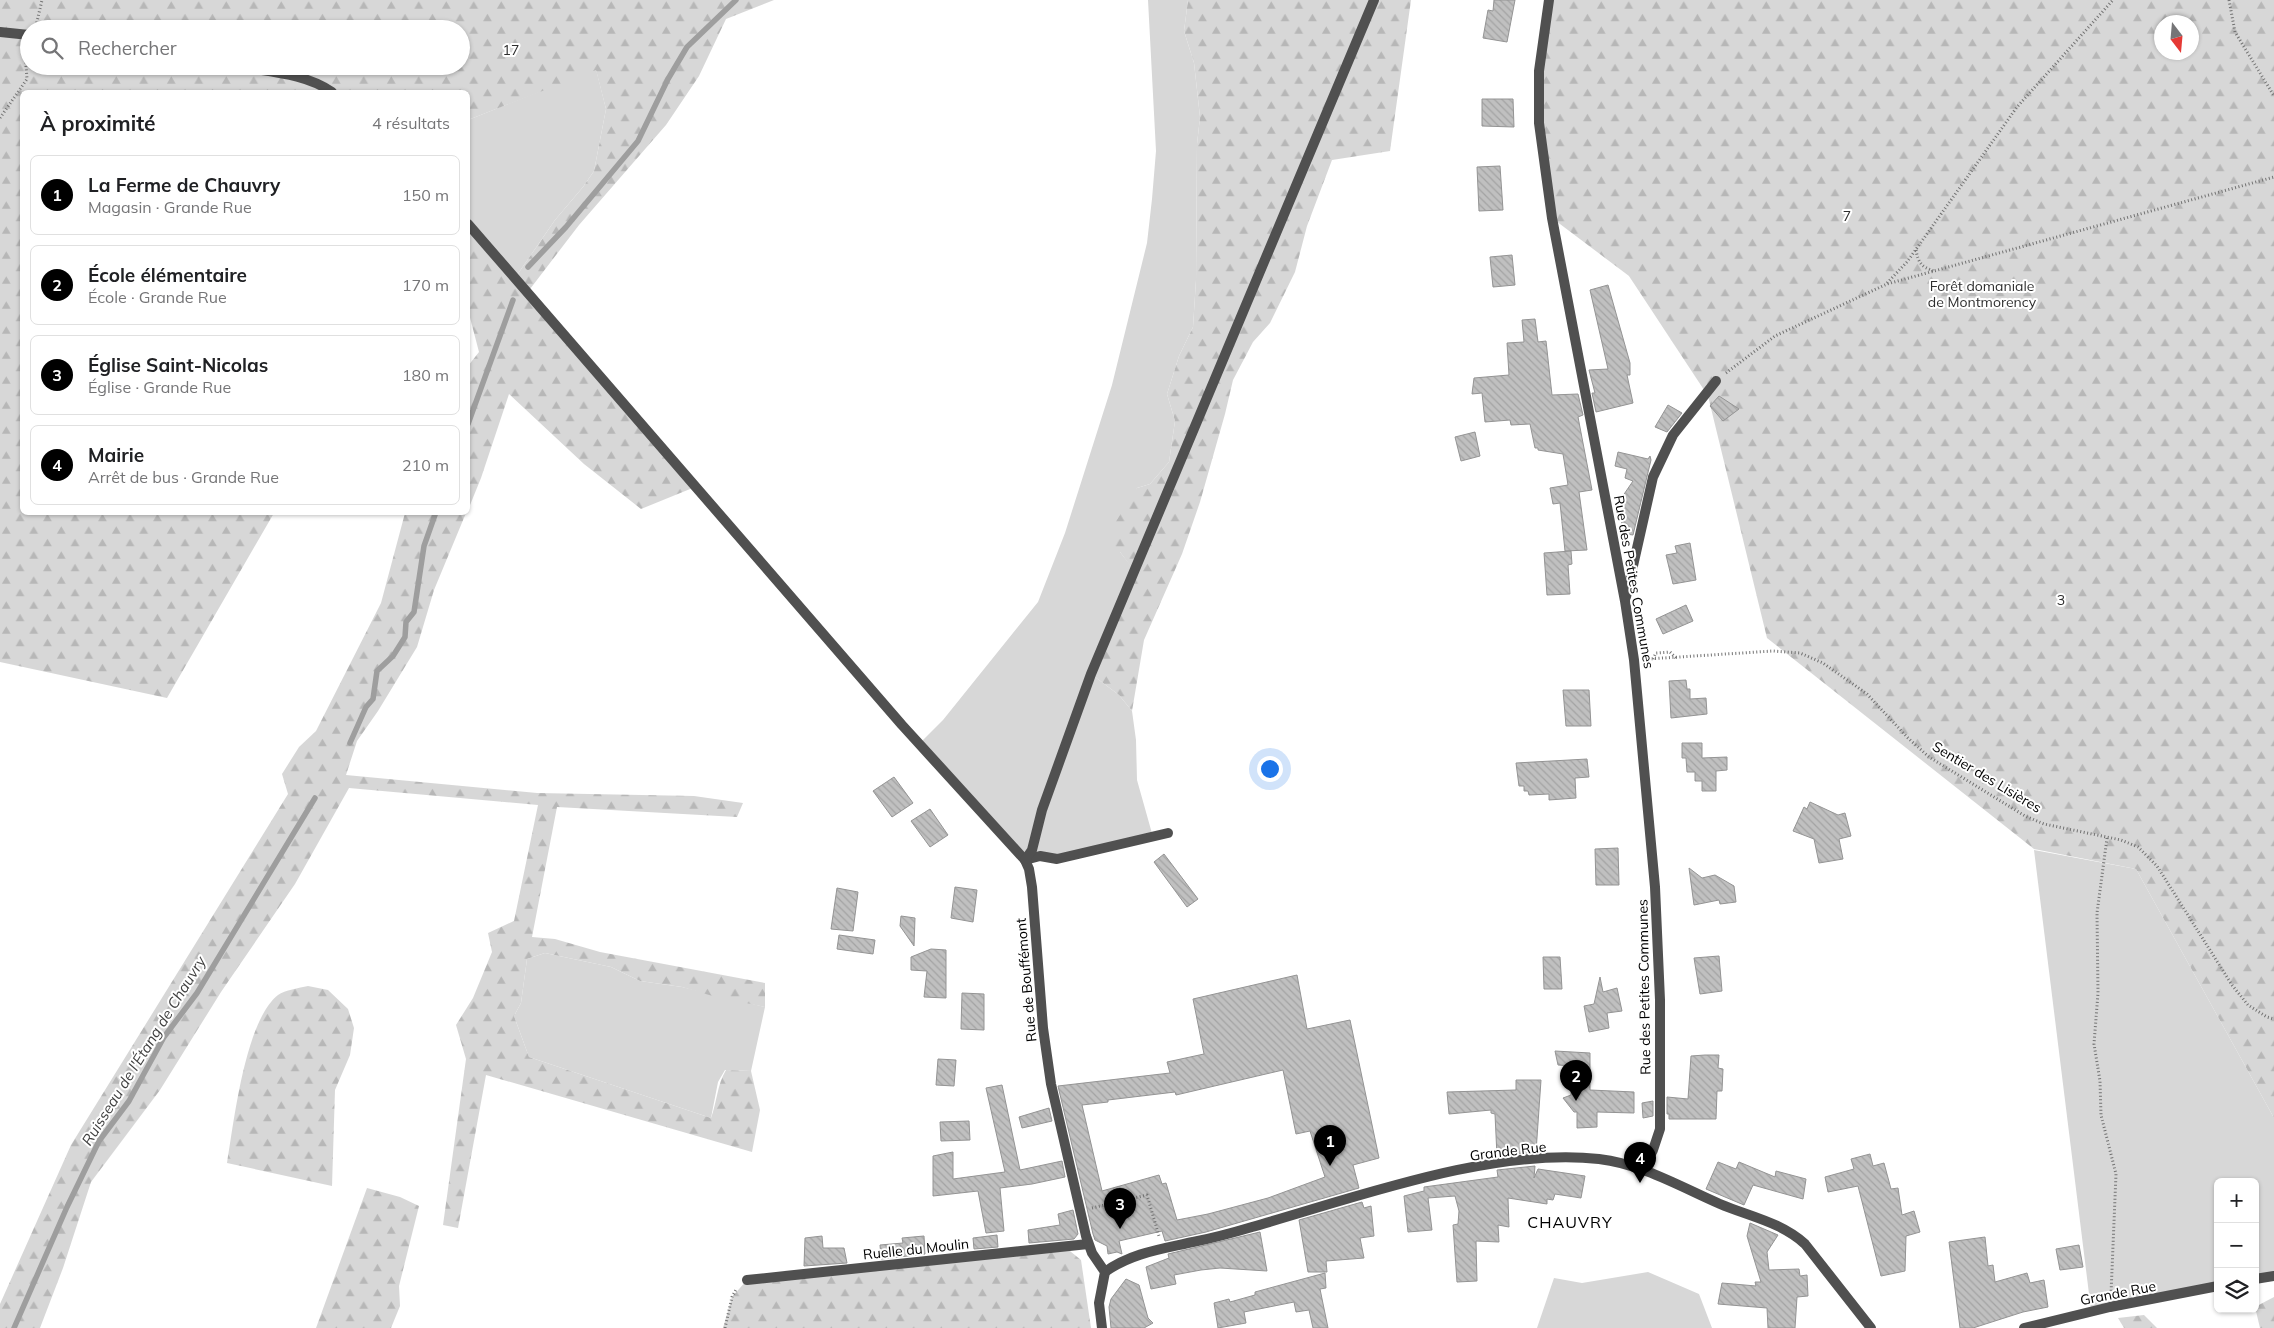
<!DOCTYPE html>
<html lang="fr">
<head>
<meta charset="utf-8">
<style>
	:root { --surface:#fff; --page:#f2f2f2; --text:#202124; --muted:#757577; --line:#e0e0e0; --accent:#000 }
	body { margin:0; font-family:Mulish,sans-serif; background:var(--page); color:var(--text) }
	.controls { position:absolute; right:15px; bottom:15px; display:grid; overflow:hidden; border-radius:8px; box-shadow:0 1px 4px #0004 }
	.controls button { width:45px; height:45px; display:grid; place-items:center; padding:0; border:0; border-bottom:1px solid var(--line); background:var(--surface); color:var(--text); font:25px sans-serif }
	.compass { position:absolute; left:2154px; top:15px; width:45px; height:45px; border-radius:50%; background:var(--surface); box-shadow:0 1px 4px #0004; rotate:164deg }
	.you { position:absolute; left:1269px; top:768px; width:18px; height:18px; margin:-12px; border:4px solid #fff; border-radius:50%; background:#1a73e8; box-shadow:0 0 0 8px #1a73e833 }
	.badge { display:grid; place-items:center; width:32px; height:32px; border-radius:50%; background:var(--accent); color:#fff; font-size:16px; font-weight:700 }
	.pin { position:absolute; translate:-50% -41px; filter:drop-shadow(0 1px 2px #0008) }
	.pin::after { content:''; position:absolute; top:26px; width:18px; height:15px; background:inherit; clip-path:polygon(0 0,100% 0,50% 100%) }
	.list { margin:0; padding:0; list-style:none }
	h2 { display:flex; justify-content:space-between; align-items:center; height:65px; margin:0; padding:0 20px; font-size:21px }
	h2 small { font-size:16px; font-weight:400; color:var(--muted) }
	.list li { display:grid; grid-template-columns:32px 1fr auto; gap:15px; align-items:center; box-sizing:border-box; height:80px; margin:0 10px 10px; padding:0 10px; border:1px solid var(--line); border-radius:8px }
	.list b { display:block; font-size:19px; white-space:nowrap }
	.list p { margin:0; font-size:16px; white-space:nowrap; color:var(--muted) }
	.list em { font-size:16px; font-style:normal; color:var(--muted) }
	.icon { flex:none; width:28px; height:28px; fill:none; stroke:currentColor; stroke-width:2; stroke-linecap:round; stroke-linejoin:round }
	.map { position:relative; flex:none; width:2274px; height:1328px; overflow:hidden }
	.search { position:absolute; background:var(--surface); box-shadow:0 1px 4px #0004; left:20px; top:20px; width:450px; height:55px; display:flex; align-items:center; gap:12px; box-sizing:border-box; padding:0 18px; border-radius:28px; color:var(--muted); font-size:19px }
	.panel { position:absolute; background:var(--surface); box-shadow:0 1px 4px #0004; left:20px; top:90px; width:450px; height:425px; border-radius:8px }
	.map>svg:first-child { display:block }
	.grass { fill:#d7d7d7 }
	.forest { fill:url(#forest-firs); fill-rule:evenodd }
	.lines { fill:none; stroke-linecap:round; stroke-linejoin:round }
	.stream { stroke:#9e9e9e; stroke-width:5.5 }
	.building { fill:url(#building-back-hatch); stroke:#949494; fill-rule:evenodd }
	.path { stroke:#727272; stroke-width:3; stroke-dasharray:1 2.5; stroke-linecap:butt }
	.minor { stroke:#505050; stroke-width:10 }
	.tertiary { stroke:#505050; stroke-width:10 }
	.labels { text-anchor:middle; stroke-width:4; stroke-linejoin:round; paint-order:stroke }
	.park-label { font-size:14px; fill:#2e2e2e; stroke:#fff }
	.street-label { font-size:14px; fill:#000; stroke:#fff }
	.water-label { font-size:15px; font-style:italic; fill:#3f3f3f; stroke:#fff }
	.quarter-label { font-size:16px; letter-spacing:1px; fill:#000; stroke:#fff }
</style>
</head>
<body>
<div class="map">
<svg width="2274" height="1328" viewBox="0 0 2274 1328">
	<defs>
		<pattern id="forest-firs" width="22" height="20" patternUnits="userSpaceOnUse" patternTransform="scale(1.25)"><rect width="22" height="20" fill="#d7d7d7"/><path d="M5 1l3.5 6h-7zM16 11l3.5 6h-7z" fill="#b7b7b7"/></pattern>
		<pattern id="building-back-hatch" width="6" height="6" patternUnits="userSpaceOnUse" patternTransform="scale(1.25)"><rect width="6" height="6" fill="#c0c0c0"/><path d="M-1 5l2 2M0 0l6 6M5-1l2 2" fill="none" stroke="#a3a3a3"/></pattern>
	</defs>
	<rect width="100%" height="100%" fill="#fff"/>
	<g class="grass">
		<path d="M 1148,0 L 1188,0 L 1184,31 L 1194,63 L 1200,117 L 1197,144 L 1196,280 L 1193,327 L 1179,356 L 1167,394 L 1175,421 L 1169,462 L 1150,484 L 1137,488 L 1120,552 L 1135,571 L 1091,674 L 1119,695 L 1132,711 L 1136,740 L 1137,780 L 1153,837 L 1029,862 L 919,744 L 943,720 L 1038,602 L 1065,533 L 1112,385 L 1147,243 L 1152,199 L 1156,151 Z"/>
		<path d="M 596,69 L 606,109 L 594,171 L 583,187 L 555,220 L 515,278 L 468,224 L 468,120 Z"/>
		<path d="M 2034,850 L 2136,869 L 2274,1118 L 2274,1276 L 2255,1279 L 2255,1182 L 2218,1182 L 2218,1286 L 2091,1310 Z"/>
		<path d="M 545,953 L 611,967 L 640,981 L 682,987 L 765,1007 L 751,1071 L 725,1070 L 718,1082 L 711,1118 L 529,1057 L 514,1016 L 521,1003 L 527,959 Z"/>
		<path d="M 1648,1272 L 1699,1294 L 1712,1328 L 1537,1328 L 1554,1278 L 1582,1283 Z"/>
	</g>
	<g class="forest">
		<path d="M 0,0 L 774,0 L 726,19 L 699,76 L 666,125 L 579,225 L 527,293 L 695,487 L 641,509 L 584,464 L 509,394 L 481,478 L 468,510 L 468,366 L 479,352 L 468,310 L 468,224 L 515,278 L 555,220 L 583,187 L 594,171 L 606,109 L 596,70 L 468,120 L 468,92 L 22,92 L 22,512 L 274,513 L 167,698 L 0,662 ZM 29,29 L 461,29 L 461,66 L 29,66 Z"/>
		<path d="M 1188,0 L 1411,0 L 1390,151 L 1332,160 L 1307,226 L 1295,272 L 1270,323 L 1253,342 L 1233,380 L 1225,414 L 1200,502 L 1182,554 L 1144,640 L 1132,711 L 1119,695 L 1091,674 L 1135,572 L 1120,552 L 1110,552 L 1115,523 L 1137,488 L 1150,484 L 1169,462 L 1175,421 L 1167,394 L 1179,356 L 1193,327 L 1196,280 L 1197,144 L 1200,117 L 1194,63 L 1184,31 Z"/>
		<path d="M 1547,0 L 2274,0 L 2274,1118 L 2136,869 L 2034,849 L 1767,638 L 1708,396 L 1629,276 L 1552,218 L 1539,123 ZM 2162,22 L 2192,22 L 2192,52 L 2162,52 Z"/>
		<path d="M 405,513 L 466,513 L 434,590 L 417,647 L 378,711 L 357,741 L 346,775 L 537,793 L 694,796 L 743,803 L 737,817 L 557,807 L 532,937 L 555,939 L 600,952 L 765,983 L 765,1007 L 716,997 L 682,987 L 640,981 L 611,967 L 545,953 L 527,959 L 521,1003 L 514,1016 L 529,1057 L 711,1118 C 717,1102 717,1085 726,1070 L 751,1071 L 760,1110 L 752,1152 L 486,1075 L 458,1228 L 443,1225 L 466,1059 L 456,1025 L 473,998 L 492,952 L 488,933 L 514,921 L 538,805 L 349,788 L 295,884 L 221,992 L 160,1090 L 91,1182 L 63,1268 L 40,1328 L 0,1328 L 0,1304 L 71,1145 L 288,794 L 282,774 L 299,747 L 316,731 L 381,603 Z"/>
		<path d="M 308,986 L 328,990 L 348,1009 L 354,1028 L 350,1055 L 335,1090 L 332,1186 L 227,1163 C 234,1122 245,1021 278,995 C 285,990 299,988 308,986 Z"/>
		<path d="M 367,1188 L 400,1197 L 419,1206 L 399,1286 L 400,1306 L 391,1328 L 316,1328 Z"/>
		<path d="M 1065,1247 L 1081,1260 L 1091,1328 L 723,1328 L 732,1297 L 747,1280 Z"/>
		<path d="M 2274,1297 L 2274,1328 L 2260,1328 L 2255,1307 Z"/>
		<path d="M 2144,1315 L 2157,1328 L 2124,1328 L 2118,1318 Z"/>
	</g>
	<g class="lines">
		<g class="stream">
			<path d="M 528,267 L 566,227 L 638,141 L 668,79 L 687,47 L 736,0"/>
			<path d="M 468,424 L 513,300"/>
			<path d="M 350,743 L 366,707 L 373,699 L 377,671 L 393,656 L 405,637 L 406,622 L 414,612 L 424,546 L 436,512"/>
			<path d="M 14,1328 L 67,1207 L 99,1141 L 129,1101 L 164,1037 L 197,993 L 315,798"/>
		</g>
	</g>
	<g class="building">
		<path d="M 1494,0 L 1515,0 L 1507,42 L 1483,38 L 1488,10 L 1493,11 Z"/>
		<path d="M 1482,99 L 1513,99 L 1514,127 L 1482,126 Z"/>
		<path d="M 1500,166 L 1503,210 L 1479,211 L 1477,167 Z"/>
		<path d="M 1512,255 L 1515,285 L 1493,287 L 1490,257 Z"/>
		<path d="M 1608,285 L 1630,363 L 1630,375 L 1627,375 L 1633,403 L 1596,412 L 1592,393 L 1595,393 L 1589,370 L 1608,369 L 1590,290 Z"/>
		<path d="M 1535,319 L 1538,342 L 1546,341 L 1552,395 L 1578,394 L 1583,415 L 1578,417 L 1592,490 L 1579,492 L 1587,550 L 1565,551 L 1560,503 L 1553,504 L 1550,488 L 1568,485 L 1563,454 L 1538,450 L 1538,448 L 1535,448 L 1530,424 L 1511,425 L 1510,420 L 1485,422 L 1482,393 L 1472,394 L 1474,378 L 1509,375 L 1507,343 L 1524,342 L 1522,320 Z"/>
		<path d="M 1719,396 L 1739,409 L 1723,421 L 1710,406 Z"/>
		<path d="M 1668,405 L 1682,413 L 1667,432 L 1655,427 Z"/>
		<path d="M 1475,432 L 1480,456 L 1461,461 L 1455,437 Z"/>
		<path d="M 1618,452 L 1648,459 L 1650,456 L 1651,460 L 1633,535 L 1619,533 L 1625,510 L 1621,508 L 1622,505 L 1618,503 L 1633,481 L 1625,478 L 1627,469 L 1615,466 Z"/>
		<path d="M 1690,543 L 1696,580 L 1673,584 L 1666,555 L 1677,553 L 1675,546 Z"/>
		<path d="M 1571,551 L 1572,564 L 1568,565 L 1570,594 L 1547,595 L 1544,553 Z"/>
		<path d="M 1686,605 L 1693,621 L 1663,634 L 1656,619 Z"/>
		<path d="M 1686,680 L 1687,689 L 1690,689 L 1690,699 L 1706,698 L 1707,714 L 1671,718 L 1669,681 Z"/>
		<path d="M 1563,690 L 1589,690 L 1591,726 L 1566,726 Z"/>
		<path d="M 1682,743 L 1702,743 L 1702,758 L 1727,757 L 1727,770 L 1716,771 L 1716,791 L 1702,791 L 1702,781 L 1695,781 L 1695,772 L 1687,772 L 1686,758 L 1682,758 Z"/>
		<path d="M 1587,759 L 1589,777 L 1575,778 L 1576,798 L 1549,800 L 1549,794 L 1529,795 L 1528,791 L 1524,791 L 1524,786 L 1519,786 L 1516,763 Z"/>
		<path d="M 894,777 L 913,803 L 892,817 L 873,791 Z"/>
		<path d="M 1810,802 L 1838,815 L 1845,813 L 1851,836 L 1839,839 L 1843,859 L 1819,863 L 1814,839 L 1793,831 L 1804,807 L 1807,809 Z"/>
		<path d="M 930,809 L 948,835 L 930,847 L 911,821 Z"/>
		<path d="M 1618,848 L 1619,885 L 1596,885 L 1595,849 Z"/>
		<path d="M 1164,854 L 1198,899 L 1187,907 L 1154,862 Z"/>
		<path d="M 1689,868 L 1702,878 L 1715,875 L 1734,886 L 1736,902 L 1720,904 L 1719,900 L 1694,905 Z"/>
		<path d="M 955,887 L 977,890 L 973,922 L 951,918 Z"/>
		<path d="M 837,888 L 858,892 L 853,931 L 831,929 Z"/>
		<path d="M 901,916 L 915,918 L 914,946 L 900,926 Z"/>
		<path d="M 839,935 L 875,940 L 873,954 L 837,949 Z"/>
		<path d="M 931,949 L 946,950 L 946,998 L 924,997 L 927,971 L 911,970 L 911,957 Z"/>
		<path d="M 1719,956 L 1722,991 L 1700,994 L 1694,958 Z"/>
		<path d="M 1543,957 L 1560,957 L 1562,989 L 1544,989 Z"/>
		<path d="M 1297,975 L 1307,1029 L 1350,1020 L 1379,1158 L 1353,1165 L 1359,1188 L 1206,1232 L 1165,1241 L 1162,1231 L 1119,1241 L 1122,1254 L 1117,1252 L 1108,1254 L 1107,1246 L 1095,1240 L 1093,1234 L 1058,1086 L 1170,1073 L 1167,1062 L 1204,1054 L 1193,999 ZM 1283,1070 L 1296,1134 L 1310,1131 L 1325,1177 L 1268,1198 L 1208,1214 L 1177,1220 L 1166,1183 L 1162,1184 L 1159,1175 L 1102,1191 L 1082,1105 L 1108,1102 L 1108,1100 L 1175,1092 L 1176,1095 Z"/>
		<path d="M 1600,977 L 1603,992 L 1617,988 L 1622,1011 L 1607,1013 L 1609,1028 L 1589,1032 L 1584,1006 L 1594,1004 Z"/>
		<path d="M 962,993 L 984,994 L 984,1030 L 961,1029 Z"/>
		<path d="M 1555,1051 L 1590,1053 L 1590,1090 L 1634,1092 L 1634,1113 L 1597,1112 L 1597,1127 L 1577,1128 L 1577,1112 L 1574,1112 L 1563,1098 L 1571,1095 L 1573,1066 L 1558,1065 Z"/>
		<path d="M 1705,1055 L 1719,1055 L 1718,1068 L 1723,1069 L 1722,1091 L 1717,1091 L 1716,1119 L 1669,1119 L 1669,1114 L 1667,1114 L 1667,1097 L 1688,1099 L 1691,1056 Z"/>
		<path d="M 938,1059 L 956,1060 L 954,1086 L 936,1085 Z"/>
		<path d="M 1516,1080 L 1541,1080 L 1536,1152 L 1497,1156 L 1495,1114 L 1491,1113 L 1491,1110 L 1449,1114 L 1447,1092 L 1516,1090 Z"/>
		<path d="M 1002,1085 L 1020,1170 L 1062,1161 L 1065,1177 L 1032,1184 L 1000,1188 L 1004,1231 L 986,1233 L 978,1191 L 933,1196 L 933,1156 L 953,1152 L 953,1179 L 1005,1172 L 986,1088 Z"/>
		<path d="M 1653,1101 L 1653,1116 L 1643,1118 L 1642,1103 Z"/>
		<path d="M 1049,1108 L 1052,1121 L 1022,1128 L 1019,1117 Z"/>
		<path d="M 969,1121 L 970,1140 L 941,1141 L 940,1122 Z"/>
		<path d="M 1870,1154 L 1873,1166 L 1884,1163 L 1891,1189 L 1898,1188 L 1902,1215 L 1914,1211 L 1920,1232 L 1906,1236 L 1905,1271 L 1881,1276 L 1858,1186 L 1828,1192 L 1825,1177 L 1854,1169 L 1851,1159 Z"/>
		<path d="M 1718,1162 L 1736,1169 L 1739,1162 L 1775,1177 L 1776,1171 L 1806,1179 L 1803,1199 L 1753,1185 L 1744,1205 L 1706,1189 Z"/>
		<path d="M 1535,1166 L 1534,1178 L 1538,1169 L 1585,1176 L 1581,1198 L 1555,1194 L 1553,1200 L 1547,1199 L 1547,1204 L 1508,1198 L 1509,1227 L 1498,1225 L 1499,1242 L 1476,1241 L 1477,1281 L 1457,1282 L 1453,1225 L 1458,1224 L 1459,1211 L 1455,1196 L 1428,1198 L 1432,1230 L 1408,1232 L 1404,1196 L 1424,1191 L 1424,1187 L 1498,1177 L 1497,1170 Z"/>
		<path d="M 1362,1202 L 1364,1208 L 1371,1206 L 1374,1236 L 1360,1238 L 1364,1258 L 1326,1261 L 1327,1272 L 1308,1272 L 1299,1220 Z"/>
		<path d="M 1073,1210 L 1078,1234 L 1074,1239 L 1029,1243 L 1028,1230 L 1060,1225 L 1058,1214 Z"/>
		<path d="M 1750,1223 L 1778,1235 L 1767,1252 L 1769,1270 L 1799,1269 L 1800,1276 L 1807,1275 L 1808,1296 L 1797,1297 L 1795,1328 L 1768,1328 L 1767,1308 L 1718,1304 L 1722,1283 L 1756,1286 L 1755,1282 L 1761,1282 L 1747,1236 Z"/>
		<path d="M 1260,1232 L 1267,1271 L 1220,1268 L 1201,1270 L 1174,1275 L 1176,1284 L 1151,1289 L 1146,1267 L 1169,1258 L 1168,1254 Z"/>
		<path d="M 997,1235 L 998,1247 L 974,1249 L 973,1238 Z"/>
		<path d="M 822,1236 L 823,1248 L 844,1248 L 847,1263 L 804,1266 L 805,1238 Z"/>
		<path d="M 924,1236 L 925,1254 L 881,1259 L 880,1245 L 903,1243 L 902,1238 Z"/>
		<path d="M 1985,1237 L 1988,1266 L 1993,1265 L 1995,1282 L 2027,1273 L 2030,1283 L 2044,1280 L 2048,1307 L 2023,1312 L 1973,1328 L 1960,1328 L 1949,1242 Z"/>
		<path d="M 2079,1245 L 2083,1267 L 2060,1270 L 2056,1249 Z"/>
		<path d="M 1325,1273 L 1326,1288 L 1320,1289 L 1328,1328 L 1313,1328 L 1309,1310 L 1296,1312 L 1294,1302 L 1244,1312 L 1246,1323 L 1218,1328 L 1214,1303 L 1229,1299 L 1230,1302 L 1255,1295 L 1255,1292 Z"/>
		<path d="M 1126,1279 L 1139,1285 L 1148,1318 L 1153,1323 L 1144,1328 L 1111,1328 L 1109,1307 L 1111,1299 Z"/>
	</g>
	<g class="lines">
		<g class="path">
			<path d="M 2229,0 L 2235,32 L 2274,96"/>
			<path d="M 36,26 L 42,0"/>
			<path d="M 0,118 L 27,79 L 25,53 L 27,48"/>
			<path d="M 1916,250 C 1918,262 1921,267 1934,271"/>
			<path d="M 1887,283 L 1907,262 L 2017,107 L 2113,0"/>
			<path d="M 1726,373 L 1775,336 L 1887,284 L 2274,177"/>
			<path d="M 1648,659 L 1773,651 L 1800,653 L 1823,663 L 1867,694 L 1908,738 L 1929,757 L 2025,816 L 2044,824 L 2121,840 L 2138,847 L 2157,866 L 2232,985 L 2248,1005 L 2267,1017 L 2274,1019"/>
			<path d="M 1653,659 L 1656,653 L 1670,652 L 1676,658"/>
			<path d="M 2107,838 L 2097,913 L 2098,993 L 2094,1044 L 2100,1081 L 2101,1115 L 2116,1174 L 2111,1294"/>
			<path d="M 1092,1208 L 1147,1195 L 1159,1236"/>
			<path d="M 725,1328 L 732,1297 L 737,1288"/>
		</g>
		<g class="minor">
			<path d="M 1549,0 L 1539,71 L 1539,123 L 1552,218 L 1625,601 L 1634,660 L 1655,887 L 1660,1000 L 1660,1129 L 1653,1150 L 1642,1170"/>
			<path d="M 1626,597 L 1653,477 L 1673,435 L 1716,381"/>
			<path d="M 1025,860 L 1040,856 L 1057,859 L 1168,833"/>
			<path d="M 1105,1272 C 1131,1253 1162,1249 1193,1242 C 1213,1238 1232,1233 1252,1227 C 1355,1198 1492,1147 1599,1159 C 1642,1164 1681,1187 1720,1204 C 1748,1216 1781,1222 1805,1244 L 1871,1328"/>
			<path d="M 2255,1279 L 2274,1276"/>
			<path d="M 747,1280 L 1088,1244"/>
			<path d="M 2024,1328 L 2110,1307 L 2218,1286"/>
		</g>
		<g class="tertiary">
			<path d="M 0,32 L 29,35"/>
			<path d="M 236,66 C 268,72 305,73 332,92"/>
			<path d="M 468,224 L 902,725 L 1025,860 L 1029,869 L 1032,887 L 1043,1028 L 1051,1084 L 1086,1236 L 1092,1253 L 1105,1272 L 1099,1303 L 1102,1328"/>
			<path d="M 1025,860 L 1032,850 L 1042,810 L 1091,674 L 1374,0"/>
		</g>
	</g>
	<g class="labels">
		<g class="park-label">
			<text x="511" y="55">17</text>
			<text x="1847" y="221">7</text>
			<text x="1982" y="291">Forêt domaniale<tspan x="1982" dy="16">de Montmorency</tspan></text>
			<text x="2061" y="605">3</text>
		</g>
		<g class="street-label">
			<text transform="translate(1634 582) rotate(80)" y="5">Rue des Petites Communes</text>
			<text transform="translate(1987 777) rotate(31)" y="5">Sentier des Lisières</text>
			<text transform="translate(1026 980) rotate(-95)" y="5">Rue de Bouffémont</text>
			<text transform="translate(1644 987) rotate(-91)" y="5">Rue des Petites Communes</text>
			<text transform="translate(1508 1151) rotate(-7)" y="5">Grande Rue</text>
			<text transform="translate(916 1249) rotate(-6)" y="5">Ruelle du Moulin</text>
			<text transform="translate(2118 1293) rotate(-11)" y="5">Grande Rue</text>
		</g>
		<g class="water-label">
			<text transform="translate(144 1051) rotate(-58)" y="5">Ruisseau de l'Étang de Chauvry</text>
		</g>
		<g class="quarter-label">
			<text x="1570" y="1228">CHAUVRY</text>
		</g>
	</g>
</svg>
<div class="controls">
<button>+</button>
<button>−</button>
<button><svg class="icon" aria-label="layers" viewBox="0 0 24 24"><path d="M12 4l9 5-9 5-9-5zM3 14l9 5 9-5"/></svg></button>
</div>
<svg class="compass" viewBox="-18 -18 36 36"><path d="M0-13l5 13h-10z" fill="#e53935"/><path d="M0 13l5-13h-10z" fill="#757577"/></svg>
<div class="you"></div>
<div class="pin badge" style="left:1330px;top:1166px">1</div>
<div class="pin badge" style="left:1576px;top:1101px">2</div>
<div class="pin badge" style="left:1120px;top:1229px">3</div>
<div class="pin badge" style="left:1640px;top:1183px">4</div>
<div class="search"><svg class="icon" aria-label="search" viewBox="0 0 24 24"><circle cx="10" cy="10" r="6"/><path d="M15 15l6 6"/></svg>Rechercher</div>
<section class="panel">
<h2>À proximité<small>4 résultats</small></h2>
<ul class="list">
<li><span class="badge">1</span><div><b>La Ferme de Chauvry</b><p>Magasin · Grande Rue</p></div><em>150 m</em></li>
<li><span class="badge">2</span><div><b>École élémentaire</b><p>École · Grande Rue</p></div><em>170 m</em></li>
<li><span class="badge">3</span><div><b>Église Saint-Nicolas</b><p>Église · Grande Rue</p></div><em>180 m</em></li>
<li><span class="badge">4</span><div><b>Mairie</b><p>Arrêt de bus · Grande Rue</p></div><em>210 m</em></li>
</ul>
</section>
</div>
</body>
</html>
